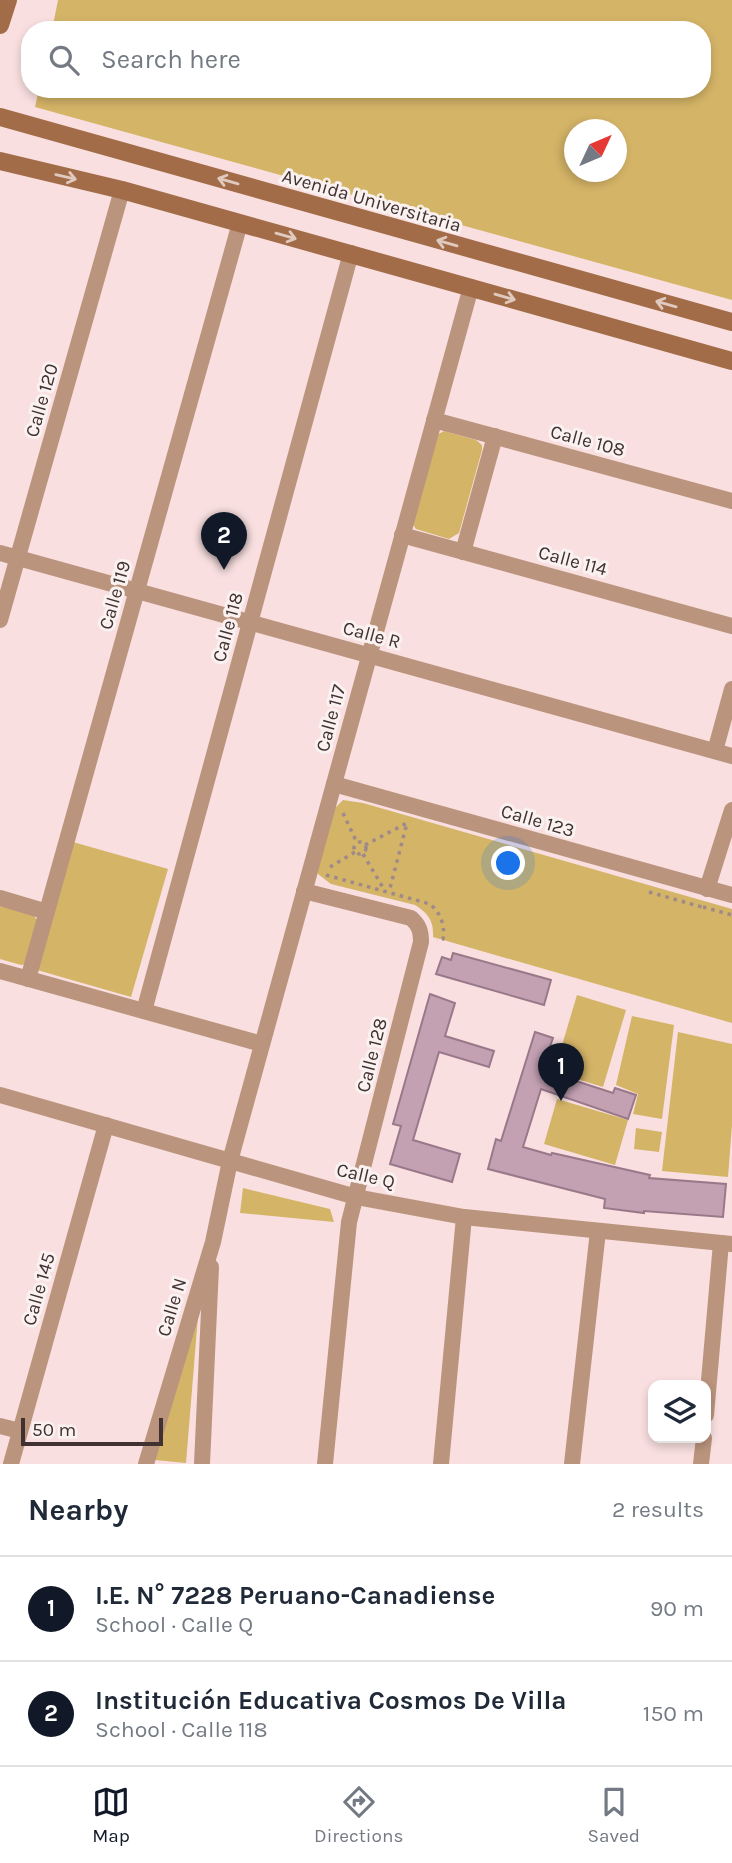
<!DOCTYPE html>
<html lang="en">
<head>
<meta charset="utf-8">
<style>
	:root { --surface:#fff; --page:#f2f2f3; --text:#1f2937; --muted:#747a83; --line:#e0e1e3; --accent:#111827 }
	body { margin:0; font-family:Karla,sans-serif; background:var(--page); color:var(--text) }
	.controls { position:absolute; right:21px; bottom:21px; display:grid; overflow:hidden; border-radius:14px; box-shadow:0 4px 10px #0003 }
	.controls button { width:63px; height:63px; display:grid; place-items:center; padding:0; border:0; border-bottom:2px solid var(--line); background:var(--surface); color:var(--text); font:35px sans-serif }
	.compass { position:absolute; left:564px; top:119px; width:63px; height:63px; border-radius:50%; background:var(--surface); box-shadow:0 4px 10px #0003; rotate:46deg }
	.scale { position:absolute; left:21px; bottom:18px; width:142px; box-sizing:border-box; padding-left:7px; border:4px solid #413130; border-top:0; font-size:19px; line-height:24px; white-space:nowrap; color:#413130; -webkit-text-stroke:5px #faf1f1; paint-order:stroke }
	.you { position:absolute; left:509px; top:864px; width:24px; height:24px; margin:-18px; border:5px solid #fff; border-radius:50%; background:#1a73e8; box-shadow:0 0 0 10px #1a73e833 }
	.badge { display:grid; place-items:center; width:46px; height:46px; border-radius:50%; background:var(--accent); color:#fff; font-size:23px; font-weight:700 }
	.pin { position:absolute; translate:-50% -58px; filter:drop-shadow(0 2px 4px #0008) }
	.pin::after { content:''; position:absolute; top:37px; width:24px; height:21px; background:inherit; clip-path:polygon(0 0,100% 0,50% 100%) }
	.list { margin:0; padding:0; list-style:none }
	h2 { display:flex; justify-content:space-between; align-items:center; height:91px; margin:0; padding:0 28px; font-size:30px }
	h2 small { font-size:23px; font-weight:400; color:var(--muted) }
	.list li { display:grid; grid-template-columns:46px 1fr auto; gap:21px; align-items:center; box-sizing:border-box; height:105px; padding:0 28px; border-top:2px solid var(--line) }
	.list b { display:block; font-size:26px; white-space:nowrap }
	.list p { margin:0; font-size:23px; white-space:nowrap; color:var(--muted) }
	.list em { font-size:23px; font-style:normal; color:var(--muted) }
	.icon { flex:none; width:38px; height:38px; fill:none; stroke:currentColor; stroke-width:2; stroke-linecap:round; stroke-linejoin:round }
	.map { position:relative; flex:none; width:732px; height:1464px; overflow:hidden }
	.search { position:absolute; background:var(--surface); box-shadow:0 4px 10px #0003; left:21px; right:21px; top:21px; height:77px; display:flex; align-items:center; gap:18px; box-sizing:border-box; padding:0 24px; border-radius:28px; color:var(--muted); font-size:26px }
	.sheet { height:301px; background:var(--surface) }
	nav { display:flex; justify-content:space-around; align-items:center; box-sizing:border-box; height:98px; border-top:2px solid var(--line); background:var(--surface); font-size:19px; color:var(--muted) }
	nav a { display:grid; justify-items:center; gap:4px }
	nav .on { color:var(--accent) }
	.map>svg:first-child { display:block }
	.green { fill:#d4b467; fill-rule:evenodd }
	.building { fill:#c3a1b3; stroke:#99788a; stroke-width:2 }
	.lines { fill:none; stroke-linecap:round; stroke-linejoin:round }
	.path { stroke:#9f8a89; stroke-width:3.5; stroke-dasharray:3.5 5; stroke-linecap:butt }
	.street { stroke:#ba947d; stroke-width:16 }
	.secondary { stroke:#a26c48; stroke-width:18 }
	.oneway { stroke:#e0c9be }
	.labels { text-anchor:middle; stroke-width:6; stroke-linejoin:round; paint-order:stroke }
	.street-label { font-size:19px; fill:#413130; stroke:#faf1f1 }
</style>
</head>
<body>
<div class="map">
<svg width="732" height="1464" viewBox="0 0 732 1464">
	<rect width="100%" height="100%" fill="#f9dfdf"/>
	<g class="green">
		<path d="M 58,0 L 732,0 L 732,300 L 35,107 L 39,89 L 702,89 L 702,30 L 52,30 ZM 574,130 L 616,130 L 616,172 L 574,172 Z"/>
		<path d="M 444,431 L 476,440 L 482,445 L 482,450 L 459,533 L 449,539 L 416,529 L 412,523 L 437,435 Z"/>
		<path d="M 343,800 L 363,803 L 732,909 L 732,1023 L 433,937 C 434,921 428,913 415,905 L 331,884 L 318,874 L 317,867 L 333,810 Z"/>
		<path d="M 73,842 L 168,869 L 131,997 L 37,970 Z"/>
		<path d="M 0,906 L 33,915 L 38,921 L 26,964 L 21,965 L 0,959 Z"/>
		<path d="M 577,995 L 626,1010 L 603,1087 L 554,1072 Z"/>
		<path d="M 632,1016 L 674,1025 L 662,1119 L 633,1114 L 638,1094 L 616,1085 Z"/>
		<path d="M 678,1032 L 732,1044 L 732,1125 L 728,1177 L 662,1171 Z"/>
		<path d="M 557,1099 L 628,1120 L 615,1165 L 544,1144 Z"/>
		<path d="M 636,1128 L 662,1132 L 659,1152 L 634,1149 Z"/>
		<path d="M 243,1188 L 330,1209 L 334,1222 L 240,1213 Z"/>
		<path d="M 199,1304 L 186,1463 L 155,1460 Z"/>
	</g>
	<g class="building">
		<path d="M 453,953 L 551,980 L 544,1005 L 436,974 L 442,957 L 451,960 Z"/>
		<path d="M 430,994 L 455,1003 L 445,1036 L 494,1051 L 489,1067 L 439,1052 L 413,1140 L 460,1154 L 452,1182 L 390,1164 L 401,1126 L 393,1124 Z"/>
		<path d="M 535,1032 L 553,1038 L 542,1070 L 613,1093 L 615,1088 L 636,1095 L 628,1119 L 541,1089 L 523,1147 L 551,1155 L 552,1153 L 650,1175 L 649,1178 L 726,1184 L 723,1217 L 644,1211 L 644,1213 L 604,1208 L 605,1199 L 488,1169 L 496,1139 L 501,1141 Z"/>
	</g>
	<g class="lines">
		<g class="path">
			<path d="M 343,813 L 357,843"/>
			<circle cx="360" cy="848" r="6"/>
			<path d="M 365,845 L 407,823 L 389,892"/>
			<path d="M 363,854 L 385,891"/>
			<path d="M 330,867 L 355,852"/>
			<path d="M 326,875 L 430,904 C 441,914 445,924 443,939 L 437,940"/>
			<path d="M 649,892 L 702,907"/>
			<path d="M 703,907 L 732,915"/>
		</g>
		<g class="street">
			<path d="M 434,420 L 732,501"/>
			<path d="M 402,535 L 732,626"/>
			<path d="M 463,552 L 495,436"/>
			<path d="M 0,553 L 732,756"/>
			<path d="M 0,620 L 122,190"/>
			<path d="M 715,751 L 732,689"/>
			<path d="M 334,784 L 732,895"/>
			<path d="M 707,889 L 732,810"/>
			<path d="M 304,891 L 411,918 C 419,925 421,931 421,942 L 349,1222 L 325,1464"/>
			<path d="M 0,898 L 47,912"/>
			<path d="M 0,971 L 262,1044"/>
			<path d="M 28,979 L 240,223"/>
			<path d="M 144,1011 L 351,253"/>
			<path d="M 0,1095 L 356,1197 L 464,1217 L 732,1244"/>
			<path d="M 706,1415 L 721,1243"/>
			<path d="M 0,1426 L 20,1431"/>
			<path d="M 11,1464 L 106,1125"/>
			<path d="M 146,1464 L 213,1242 L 230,1161 L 471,287"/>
			<path d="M 202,1464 L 211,1267"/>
			<path d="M 441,1464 L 464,1217"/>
			<path d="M 572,1464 L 598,1231"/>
			<path d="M 701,1464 L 704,1438"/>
		</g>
		<g class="secondary">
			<path d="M 0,25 L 8,0"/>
			<path d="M 0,117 L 732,322"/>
			<path d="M 0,161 L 122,190 L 732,361"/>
		</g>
	</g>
	<defs><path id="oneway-shaft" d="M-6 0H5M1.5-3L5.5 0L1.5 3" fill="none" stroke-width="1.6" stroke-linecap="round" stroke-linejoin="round" transform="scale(1.75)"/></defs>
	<g class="oneway">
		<use href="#oneway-shaft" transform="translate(66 177) rotate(13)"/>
		<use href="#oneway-shaft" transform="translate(228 181) rotate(-164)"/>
		<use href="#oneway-shaft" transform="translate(286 236) rotate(16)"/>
		<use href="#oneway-shaft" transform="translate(447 243) rotate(-164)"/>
		<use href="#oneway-shaft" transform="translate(505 297) rotate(16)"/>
		<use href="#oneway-shaft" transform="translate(666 304) rotate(-164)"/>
	</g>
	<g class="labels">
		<g class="street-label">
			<text transform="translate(372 200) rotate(16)" y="7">Avenida Universitaria</text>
			<text transform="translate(41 400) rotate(-74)" y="7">Calle 120</text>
			<text transform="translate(588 440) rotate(15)" y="7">Calle 108</text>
			<text transform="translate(573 560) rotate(15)" y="7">Calle 114</text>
			<text transform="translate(114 595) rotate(-74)" y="7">Calle 119</text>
			<text transform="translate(227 627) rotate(-75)" y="7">Calle 118</text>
			<text transform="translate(372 634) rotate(15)" y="7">Calle R</text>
			<text transform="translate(330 718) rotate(-75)" y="7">Calle 117</text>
			<text transform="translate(538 820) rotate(16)" y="7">Calle 123</text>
			<text transform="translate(371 1055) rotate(-76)" y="7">Calle 128</text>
			<text transform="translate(366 1175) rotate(13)" y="7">Calle Q</text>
			<text transform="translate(38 1289) rotate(-74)" y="7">Calle 145</text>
			<text transform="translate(171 1307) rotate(-73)" y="7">Calle N</text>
		</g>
	</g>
</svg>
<div class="controls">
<button><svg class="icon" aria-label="layers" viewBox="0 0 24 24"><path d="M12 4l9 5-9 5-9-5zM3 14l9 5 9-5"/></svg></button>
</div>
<svg class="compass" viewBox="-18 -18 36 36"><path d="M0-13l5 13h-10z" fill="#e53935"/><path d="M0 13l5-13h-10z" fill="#747a83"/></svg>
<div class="scale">50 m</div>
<div class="you"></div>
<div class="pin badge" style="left:561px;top:1101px">1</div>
<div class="pin badge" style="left:224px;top:570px">2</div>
<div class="search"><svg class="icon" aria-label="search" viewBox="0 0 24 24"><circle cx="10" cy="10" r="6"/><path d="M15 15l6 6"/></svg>Search here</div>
</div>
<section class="sheet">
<h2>Nearby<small>2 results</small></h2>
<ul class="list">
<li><span class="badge">1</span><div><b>I.E. N° 7228 Peruano-Canadiense</b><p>School · Calle Q</p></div><em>90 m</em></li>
<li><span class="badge">2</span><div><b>Institución Educativa Cosmos De Villa</b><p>School · Calle 118</p></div><em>150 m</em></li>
</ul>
</section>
<nav>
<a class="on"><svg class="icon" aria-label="map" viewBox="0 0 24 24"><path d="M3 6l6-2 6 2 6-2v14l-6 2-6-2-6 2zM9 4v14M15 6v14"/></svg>Map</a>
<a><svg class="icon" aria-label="directions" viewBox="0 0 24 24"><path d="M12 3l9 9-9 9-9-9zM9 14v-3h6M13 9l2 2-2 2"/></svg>Directions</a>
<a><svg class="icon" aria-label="saved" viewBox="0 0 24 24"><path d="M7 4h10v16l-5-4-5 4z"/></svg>Saved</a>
</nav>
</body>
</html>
